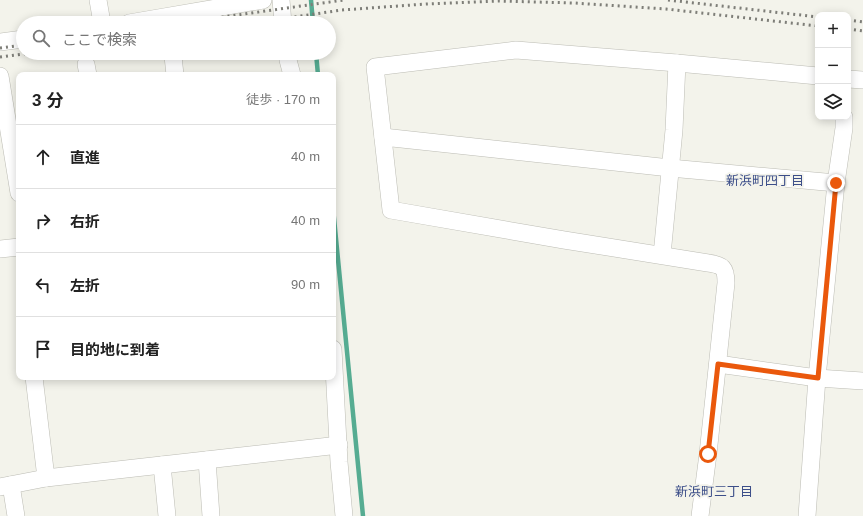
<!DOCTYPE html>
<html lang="ja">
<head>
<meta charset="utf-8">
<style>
	:root { --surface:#fff; --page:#f6f6f6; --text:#222; --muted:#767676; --line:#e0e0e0 }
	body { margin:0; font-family:Arial,"Noto Sans JP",sans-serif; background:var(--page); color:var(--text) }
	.controls { position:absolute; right:12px; top:12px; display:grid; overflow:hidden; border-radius:8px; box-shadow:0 2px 10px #0003 }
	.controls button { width:36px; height:36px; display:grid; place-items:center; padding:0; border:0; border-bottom:1px solid var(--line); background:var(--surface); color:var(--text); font:20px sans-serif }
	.stop { position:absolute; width:12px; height:12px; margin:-9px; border:3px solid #ea580c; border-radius:50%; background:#fff }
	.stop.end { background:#ea580c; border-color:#fff; box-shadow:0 1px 4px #0008 }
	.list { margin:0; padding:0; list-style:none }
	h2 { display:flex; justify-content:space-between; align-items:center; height:52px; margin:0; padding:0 16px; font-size:17px }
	h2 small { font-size:13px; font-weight:400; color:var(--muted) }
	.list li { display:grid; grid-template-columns:26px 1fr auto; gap:12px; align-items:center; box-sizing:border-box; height:64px; padding:0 16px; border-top:1px solid var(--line) }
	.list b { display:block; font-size:15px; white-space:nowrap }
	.list em { font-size:13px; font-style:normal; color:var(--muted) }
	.icon { flex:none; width:22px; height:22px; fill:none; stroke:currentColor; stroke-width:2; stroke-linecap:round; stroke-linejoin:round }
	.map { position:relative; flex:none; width:863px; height:516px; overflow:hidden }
	.search { position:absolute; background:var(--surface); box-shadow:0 2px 10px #0003; left:16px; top:16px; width:320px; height:44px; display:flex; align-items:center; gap:10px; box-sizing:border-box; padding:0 14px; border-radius:22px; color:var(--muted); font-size:15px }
	.panel { position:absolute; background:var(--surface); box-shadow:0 2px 10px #0003; left:16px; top:72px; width:320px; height:308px; border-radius:8px }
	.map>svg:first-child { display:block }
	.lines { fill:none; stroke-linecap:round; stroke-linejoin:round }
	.stream { stroke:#56ac92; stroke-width:4.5 }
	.minor-casing { stroke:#bcbcb4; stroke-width:18 }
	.minor { stroke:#fff; stroke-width:17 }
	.rail { stroke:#7e7e78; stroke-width:3; stroke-dasharray:2 4; stroke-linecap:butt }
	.route { stroke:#ea580c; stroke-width:5 }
	.labels { text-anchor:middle; stroke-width:3.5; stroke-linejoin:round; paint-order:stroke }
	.neighbourhood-label { font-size:13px; fill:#3c4e89; stroke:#f3f3eb }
</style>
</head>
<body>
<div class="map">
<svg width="863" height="516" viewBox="0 0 863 516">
	<rect width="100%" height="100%" fill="#f3f3eb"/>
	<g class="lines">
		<g class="stream">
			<path d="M 311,0 L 313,23"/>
			<path d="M 316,53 L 318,75"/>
			<path d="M 333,208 L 363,516"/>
		</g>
		<g class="minor-casing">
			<g id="minor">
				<path d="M 98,0 L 102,23"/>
				<path d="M 281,0 L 283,23"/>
				<path d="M 129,23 L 263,0"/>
				<path d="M 0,42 L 23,39"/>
				<path d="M 287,53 L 288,60 L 292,75"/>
				<path d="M 173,56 L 175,75"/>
				<path d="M 86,64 L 88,75"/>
				<path d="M 0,76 L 19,193"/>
				<path d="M 848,79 L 863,80"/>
				<path d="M 383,137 L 670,168 L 836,183"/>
				<path d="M 0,249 L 19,247"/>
				<path d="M 662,255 L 674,130 L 677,63"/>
				<path d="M 333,349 L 339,462 L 344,516"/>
				<path d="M 718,364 L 817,378 L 863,381"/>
				<path d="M 34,377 L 46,478"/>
				<path d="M 207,460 L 211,516"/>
				<path d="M 162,465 L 167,516"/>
				<path d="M 11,485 L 16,516"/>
				<path d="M 0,487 L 46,478 L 339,445"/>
				<path d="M 700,516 L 708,454 L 726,283 C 726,268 723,265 708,263 L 564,240 L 391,210 L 375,67 L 516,50 L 677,63 L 818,76"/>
				<path d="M 807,516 L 817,378 L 836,183 L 844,128 L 844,117"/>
			</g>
		</g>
		<use href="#minor" class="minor"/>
		<g class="rail">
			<path d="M 668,0 L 818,17"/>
			<path d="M 848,20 L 863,22"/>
			<path d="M 180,23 L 344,0"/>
			<path d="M 253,23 L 342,10 L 426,4 L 499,1 L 574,3 L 666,9 L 818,26"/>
			<path d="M 848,29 L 863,31"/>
			<path d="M 0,48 L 23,45"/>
			<path d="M 0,57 L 31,53"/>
		</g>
	</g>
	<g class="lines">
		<path class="route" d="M 708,454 L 718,364 L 818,378 L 836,183"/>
	</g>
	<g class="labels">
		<g class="neighbourhood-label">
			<text x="765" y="185">新浜町四丁目</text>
			<text x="714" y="496">新浜町三丁目</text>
		</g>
	</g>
</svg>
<div class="controls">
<button>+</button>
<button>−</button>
<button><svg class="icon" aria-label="layers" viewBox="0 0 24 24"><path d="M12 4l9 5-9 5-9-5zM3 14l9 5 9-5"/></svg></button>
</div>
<div class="stop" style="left:708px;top:454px"></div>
<div class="stop end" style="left:836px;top:183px"></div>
<div class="search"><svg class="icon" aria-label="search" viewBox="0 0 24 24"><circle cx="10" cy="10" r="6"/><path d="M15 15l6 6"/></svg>ここで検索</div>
<section class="panel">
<h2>3 分<small>徒歩 · 170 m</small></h2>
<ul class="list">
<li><svg class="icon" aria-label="ahead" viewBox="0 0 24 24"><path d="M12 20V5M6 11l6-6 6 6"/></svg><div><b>直進</b></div><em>40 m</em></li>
<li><svg class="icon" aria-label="right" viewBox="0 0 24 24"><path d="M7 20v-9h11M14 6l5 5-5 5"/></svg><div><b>右折</b></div><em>40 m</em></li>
<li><svg class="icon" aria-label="left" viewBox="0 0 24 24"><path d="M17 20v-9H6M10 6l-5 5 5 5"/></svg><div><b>左折</b></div><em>90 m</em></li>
<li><svg class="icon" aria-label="arrive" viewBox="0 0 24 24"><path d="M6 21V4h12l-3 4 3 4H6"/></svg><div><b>目的地に到着</b></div></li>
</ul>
</section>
</div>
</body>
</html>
